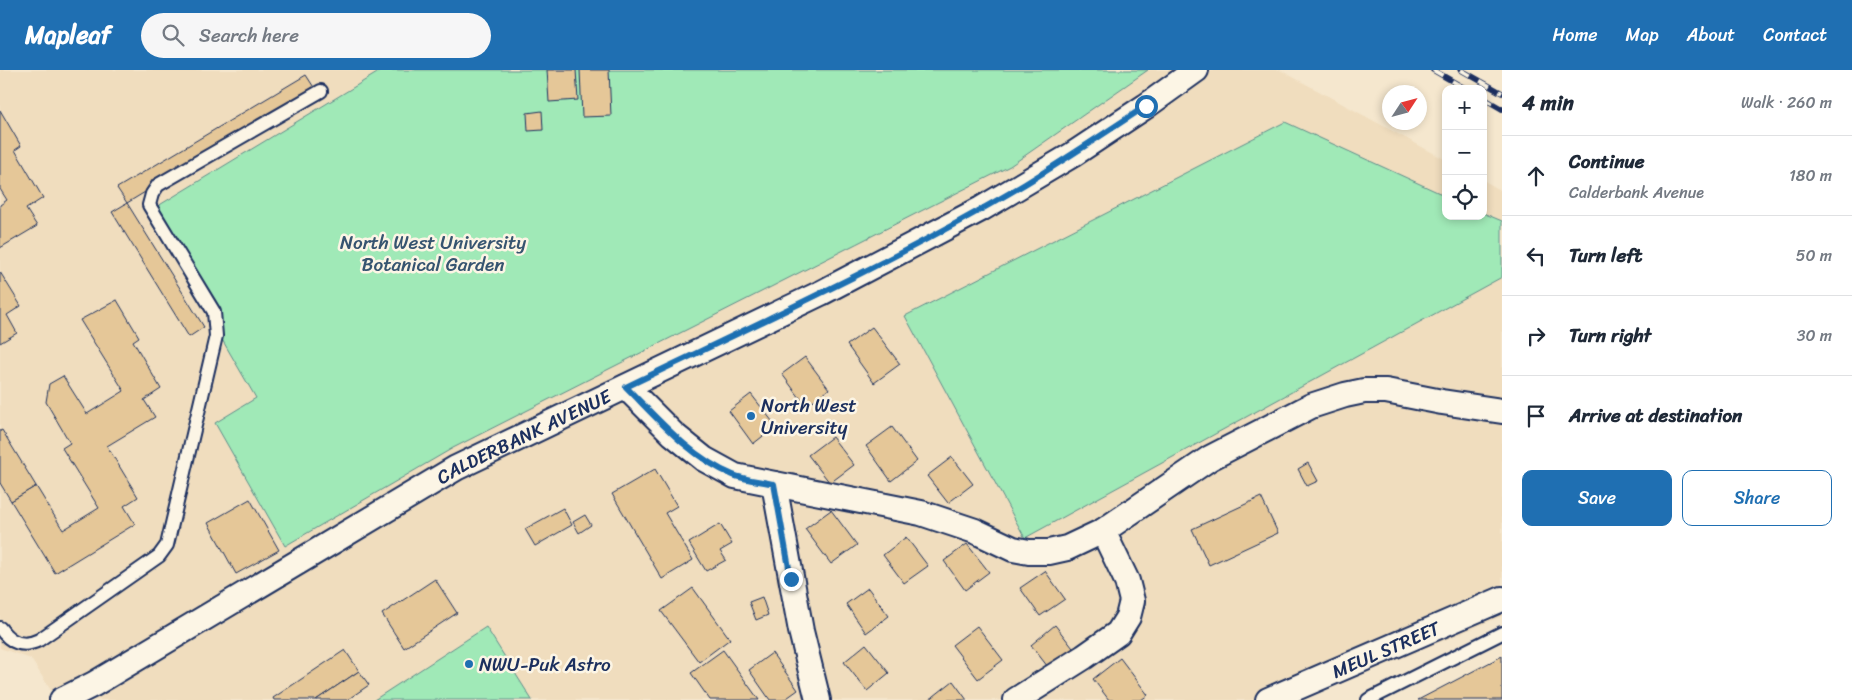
<!DOCTYPE html>
<html lang="en">
<head>
<meta charset="utf-8">
<style>
	:root { --surface:#fff; --page:#f6f6f7; --text:#1f2937; --muted:#747a83; --line:#e0e1e3; --accent:#1f6fb2 }
	body { margin:0; font-family:Sriracha,sans-serif; background:var(--page); color:var(--text) }
	.controls { position:absolute; right:15px; top:15px; display:grid; overflow:hidden; border-radius:10px; box-shadow:0 2px 8px #0003 }
	.controls button { width:45px; height:45px; display:grid; place-items:center; padding:0; border:0; border-bottom:1px solid var(--line); background:var(--surface); color:var(--text); font:25px sans-serif }
	.compass { position:absolute; left:1382px; top:15px; width:45px; height:45px; border-radius:50%; background:var(--surface); box-shadow:0 2px 8px #0003; rotate:54deg }
	.stop { position:absolute; width:15px; height:15px; margin:-11px; border:4px solid #1f6fb2; border-radius:50%; background:#fff }
	.stop.end { background:#1f6fb2; border-color:#fff; box-shadow:0 1px 5px #0008 }
	.list { margin:0; padding:0; list-style:none }
	h2 { display:flex; justify-content:space-between; align-items:center; height:65px; margin:0; padding:0 20px; font-size:21px }
	h2 small { font-size:16px; font-weight:400; color:var(--muted) }
	.list li { display:grid; grid-template-columns:32px 1fr auto; gap:15px; align-items:center; box-sizing:border-box; height:80px; padding:0 20px; border-top:1px solid var(--line) }
	.list b { display:block; font-size:19px; white-space:nowrap }
	.list p { margin:0; font-size:16px; white-space:nowrap; color:var(--muted) }
	.list em { font-size:16px; font-style:normal; color:var(--muted) }
	.actions { display:flex; gap:10px; padding:15px 20px }
	.actions a { flex:1; padding:11px 0; border:1px solid var(--accent); border-radius:10px; text-align:center; font-size:18px; color:var(--accent) }
	.actions .main { background:var(--accent); color:#fff }
	.icon { flex:none; width:28px; height:28px; fill:none; stroke:currentColor; stroke-width:2; stroke-linecap:round; stroke-linejoin:round }
	.map { position:relative; flex:none; width:1502px; height:630px; overflow:hidden }
	header { display:flex; align-items:center; gap:30px; box-sizing:border-box; height:70px; padding:0 25px; background:var(--accent); color:#fff }
	header strong { font-size:24px }
	nav { display:flex; gap:28px; margin-inline-start:auto; font-size:18px }
	.search { width:350px; height:45px; background:var(--page); display:flex; align-items:center; gap:12px; box-sizing:border-box; padding:0 18px; border-radius:28px; color:var(--muted); font-size:19px }
	main { display:flex }
	aside { flex:1; background:var(--surface) }
	.map>svg:first-child { display:block }
	.built { fill:#f0ddbe }
	.green { fill:#a0e9b7; stroke:#5e8c8a }
	.building { fill:#e5c798; stroke:#1b2f5e }
	.lines { fill:none; stroke-linecap:round; stroke-linejoin:round }
	.lane-casing { stroke:#1b2f5e; stroke-width:16 }
	.street-casing { stroke:#1b2f5e; stroke-width:28 }
	.lane { stroke:#fcf5e5; stroke-width:12 }
	.street { stroke:#fcf5e5; stroke-width:24 }
	.rail-casing { stroke:#1b2f5e; stroke-width:5.5 }
	.rail { stroke:#fcf5e5; stroke-width:4; stroke-dasharray:11; stroke-linecap:butt }
	.route { stroke:#1f6fb2; stroke-width:6 }
	.poi-dot { fill:#1f6fb2; stroke:#fcf5e5; stroke-width:2 }
	.labels { text-anchor:middle; stroke-width:5; stroke-linejoin:round; paint-order:stroke }
	.park-label { font-size:19px; fill:#365470; stroke:#fcf5e5 }
	.poi-label { font-size:19px; fill:#1b2f5e; stroke:#fcf5e5; text-anchor:start }
	.street-label { font-size:19px; fill:#1b2f5e; stroke:#fcf5e5 }
</style>
</head>
<body>
<header>
<strong>Mapleaf</strong>
<div class="search"><svg class="icon" aria-label="search" viewBox="0 0 24 24"><circle cx="10" cy="10" r="6"/><path d="M15 15l6 6"/></svg>Search here</div>
<nav><a>Home</a><a>Map</a><a>About</a><a>Contact</a></nav>
</header>
<main>
<div class="map">
<svg width="1502" height="630" viewBox="0 0 1502 630">
	<rect width="100%" height="100%" fill="#f5e7ce"/>
	<filter id="ink" filterUnits="userSpaceOnUse"><feTurbulence type="fractalNoise" baseFrequency=".02" numOctaves="2"/><feDisplacementMap in="SourceGraphic" scale="10" xChannelSelector="R" yChannelSelector="G"/><feConvolveMatrix kernelMatrix="1 2 1 2 8 2 1 2 1" color-interpolation-filters="sRGB"/></filter>
	<g filter="url(#ink)">
		<path class="built" d="M 0,0 L 1280,0 L 1446,90 L 1446,146 L 1483,146 L 1483,110 L 1502,121 L 1502,546 L 1302,630 L 57,630 L 31,589 L 0,578 Z"/>
		<g class="green">
			<path d="M 382,0 L 1148,0 L 1010,96 L 453,378 L 285,476 L 215,353 L 256,328 L 148,142 Z"/>
			<path d="M 1285,52 L 1446,126 L 1446,146 L 1483,146 L 1483,143 L 1502,151 L 1502,207 L 1025,468 L 905,246 Z"/>
			<path d="M 486,557 L 532,630 L 374,630 Z"/>
		</g>
		<g class="building">
			<path d="M 547,0 L 576,0 L 578,30 L 549,32 Z"/>
			<path d="M 580,0 L 609,0 L 611,46 L 582,47 Z"/>
			<path d="M 306,5 L 315,19 L 127,133 L 117,118 Z"/>
			<path d="M 0,40 L 21,76 L 15,80 L 43,128 L 26,139 L 37,156 L 0,178 L 0,135 L 7,130 L 0,119 Z"/>
			<path d="M 542,41 L 543,60 L 528,61 L 527,43 Z"/>
			<path d="M 127,133 L 204,257 L 189,267 L 112,142 Z"/>
			<path d="M 0,202 L 21,236 L 7,245 L 17,263 L 0,273 Z"/>
			<path d="M 117,230 L 139,267 L 133,271 L 161,319 L 144,330 L 155,347 L 107,376 L 138,427 L 124,436 L 135,454 L 55,503 L 11,431 L 36,416 L 63,460 L 99,438 L 62,378 L 70,373 L 46,332 L 49,314 L 63,306 L 87,344 L 124,321 L 80,250 Z"/>
			<path d="M 872,257 L 900,294 L 874,313 L 847,275 Z"/>
			<path d="M 805,287 L 829,319 L 806,336 L 782,304 Z"/>
			<path d="M 751,324 L 776,356 L 753,374 L 729,341 Z"/>
			<path d="M 892,357 L 917,391 L 891,411 L 866,376 Z"/>
			<path d="M 2,360 L 36,416 L 11,431 L 0,413 L 0,361 Z"/>
			<path d="M 832,367 L 854,395 L 830,413 L 808,385 Z"/>
			<path d="M 952,387 L 973,414 L 948,433 L 927,406 Z"/>
			<path d="M 1308,393 L 1318,411 L 1307,416 L 1298,399 Z"/>
			<path d="M 655,399 L 677,436 L 665,443 L 693,490 L 662,509 L 612,424 Z"/>
			<path d="M 1261,427 L 1278,463 L 1209,495 L 1192,459 Z"/>
			<path d="M 250,429 L 279,480 L 236,504 L 208,453 Z"/>
			<path d="M 563,438 L 572,455 L 535,476 L 525,459 Z"/>
			<path d="M 831,440 L 857,475 L 831,494 L 805,459 Z"/>
			<path d="M 585,445 L 591,455 L 579,463 L 573,452 Z"/>
			<path d="M 720,454 L 732,474 L 720,481 L 726,490 L 706,501 L 689,473 Z"/>
			<path d="M 906,467 L 928,496 L 904,513 L 883,485 Z"/>
			<path d="M 967,474 L 989,502 L 965,520 L 944,491 Z"/>
			<path d="M 1045,501 L 1065,529 L 1040,546 L 1020,518 Z"/>
			<path d="M 435,509 L 457,543 L 404,578 L 382,544 Z"/>
			<path d="M 693,518 L 730,569 L 699,592 L 661,541 Z"/>
			<path d="M 868,518 L 889,546 L 866,563 L 846,534 Z"/>
			<path d="M 762,527 L 768,545 L 756,550 L 749,532 Z"/>
			<path d="M 1055,555 L 1076,582 L 1051,601 L 1031,575 Z"/>
			<path d="M 977,556 L 1003,590 L 978,609 L 952,575 Z"/>
			<path d="M 866,574 L 889,603 L 867,621 L 844,592 Z"/>
			<path d="M 345,580 L 359,601 L 316,630 L 274,630 L 273,628 Z"/>
			<path d="M 723,580 L 759,630 L 710,630 L 691,603 Z"/>
			<path d="M 772,583 L 798,620 L 784,630 L 770,630 L 749,600 Z"/>
			<path d="M 1502,586 L 1502,630 L 1418,630 Z"/>
			<path d="M 1120,588 L 1148,625 L 1141,630 L 1109,630 L 1093,609 Z"/>
			<path d="M 359,601 L 369,615 L 347,630 L 316,630 Z"/>
			<path d="M 953,611 L 967,630 L 929,630 Z"/>
		</g>
		<g class="lines">
			<g class="lane-casing">
				<g id="lane">
					<path d="M 0,558 C 10,573 23,578 39,570 L 159,486 L 167,475 L 216,266 L 214,242 L 149,135 L 152,124 L 158,115 L 321,21"/>
					<path d="M 1368,630 L 1502,563"/>
				</g>
			</g>
			<g class="street-casing">
				<g id="street">
					<path d="M 626,317 L 673,364 L 704,389 L 735,406 L 921,443 L 975,461 L 1013,479 L 1029,482 L 1049,482 L 1067,478 L 1103,461 L 1210,388 L 1311,336 L 1345,325 L 1364,321 L 1386,321 L 1442,332 L 1502,341"/>
					<path d="M 774,414 L 801,561 L 818,630"/>
					<path id="s1" d="M 62,630 L 94,614 L 456,398 L 821,223 L 981,139 L 1072,85 L 1146,36 L 1196,0"/>
					<path d="M 1016,630 L 1084,587 L 1118,563 L 1128,547 L 1132,531 L 1127,511 L 1103,461"/>
					<path id="s2" d="M 1268,630 L 1502,529"/>
				</g>
			</g>
			<use href="#lane" class="lane"/>
			<use href="#street" class="street"/>
			<g class="rail-casing">
				<g id="rail">
					<path d="M 1433,0 L 1466,19"/>
					<path d="M 1461,0 L 1502,23"/>
					<path d="M 1483,28 L 1502,39"/>
				</g>
			</g>
			<use href="#rail" class="rail"/>
		</g>
	</g>
	<g class="lines" filter="url(#ink)">
		<path class="route" d="M 791,509 L 774,414 C 761,411 745,410 733,405 C 690,387 658,349 626,317 C 761,252 897,190 1025,114 C 1066,89 1106,62 1146,36"/>
	</g>
	<g class="poi-dot">
		<circle cx="751" cy="346" r="5"/>
		<circle cx="469" cy="594" r="5"/>
	</g>
	<g class="labels">
		<g class="park-label">
			<text x="433" y="179">North West University<tspan x="433" dy="22">Botanical Garden</tspan></text>
		</g>
		<g class="poi-label">
			<text x="761" y="342">North West<tspan x="761" dy="22">University</tspan></text>
			<text x="479" y="601">NWU-Puk Astro</text>
		</g>
		<g class="street-label">
			<text dy="7" stroke="none"><textPath href="#s1" startOffset="532">CALDERBANK AVENUE</textPath></text>
			<text dy="7" stroke="none"><textPath href="#s2" startOffset="128">MEUL STREET</textPath></text>
		</g>
	</g>
</svg>
<div class="controls">
<button>+</button>
<button>−</button>
<button><svg class="icon" aria-label="locate" viewBox="0 0 24 24"><circle cx="12" cy="12" r="6"/><path d="M12 2v4M12 18v4M2 12h4M18 12h4"/></svg></button>
</div>
<svg class="compass" viewBox="-18 -18 36 36"><path d="M0-13l5 13h-10z" fill="#e53935"/><path d="M0 13l5-13h-10z" fill="#747a83"/></svg>
<div class="stop" style="left:1146px;top:36px"></div>
<div class="stop end" style="left:791px;top:509px"></div>
</div>
<aside>
<h2>4 min<small>Walk · 260 m</small></h2>
<ul class="list">
<li><svg class="icon" aria-label="ahead" viewBox="0 0 24 24"><path d="M12 20V5M6 11l6-6 6 6"/></svg><div><b>Continue</b><p>Calderbank Avenue</p></div><em>180 m</em></li>
<li><svg class="icon" aria-label="left" viewBox="0 0 24 24"><path d="M17 20v-9H6M10 6l-5 5 5 5"/></svg><div><b>Turn left</b></div><em>50 m</em></li>
<li><svg class="icon" aria-label="right" viewBox="0 0 24 24"><path d="M7 20v-9h11M14 6l5 5-5 5"/></svg><div><b>Turn right</b></div><em>30 m</em></li>
<li><svg class="icon" aria-label="arrive" viewBox="0 0 24 24"><path d="M6 21V4h12l-3 4 3 4H6"/></svg><div><b>Arrive at destination</b></div></li>
</ul>
<div class="actions"><a class="main">Save</a><a>Share</a></div>
</aside>
</main>
</body>
</html>
